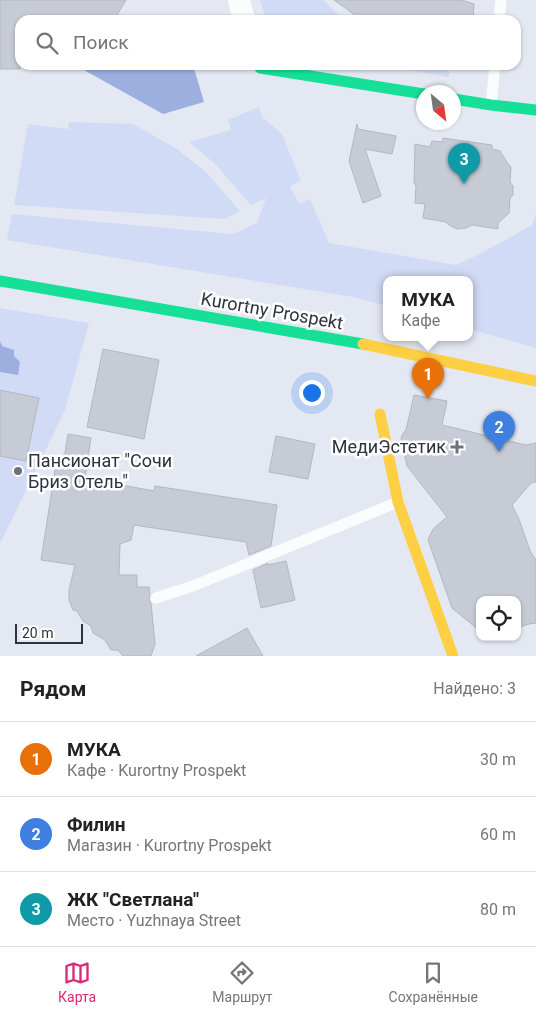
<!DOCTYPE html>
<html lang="ru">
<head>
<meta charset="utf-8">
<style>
	:root { --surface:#fff; --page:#f2f2f2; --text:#222; --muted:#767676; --line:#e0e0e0; --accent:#db2777 }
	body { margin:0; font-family:Roboto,sans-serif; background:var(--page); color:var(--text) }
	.controls { position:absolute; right:15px; bottom:15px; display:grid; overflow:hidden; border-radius:10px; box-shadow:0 1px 4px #0004 }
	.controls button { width:45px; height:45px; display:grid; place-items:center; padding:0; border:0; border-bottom:1px solid var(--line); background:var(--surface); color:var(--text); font:25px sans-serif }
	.compass { position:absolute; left:416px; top:85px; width:45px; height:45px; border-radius:50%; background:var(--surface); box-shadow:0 1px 4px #0004; rotate:151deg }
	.scale { position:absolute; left:15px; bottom:12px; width:68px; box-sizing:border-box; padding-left:5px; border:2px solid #2d323e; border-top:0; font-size:14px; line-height:18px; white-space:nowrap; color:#2d323e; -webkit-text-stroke:4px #fff; paint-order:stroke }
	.you { position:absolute; left:311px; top:392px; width:18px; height:18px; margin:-12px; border:4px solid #fff; border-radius:50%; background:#1a73e8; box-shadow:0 0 0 8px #1a73e833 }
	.badge { display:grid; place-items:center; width:32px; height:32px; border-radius:50%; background:var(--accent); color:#fff; font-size:16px; font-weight:700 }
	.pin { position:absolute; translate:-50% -41px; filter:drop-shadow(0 1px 2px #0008) }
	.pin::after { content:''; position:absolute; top:26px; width:18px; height:15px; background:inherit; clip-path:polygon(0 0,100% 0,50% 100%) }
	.popup { position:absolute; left:383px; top:276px; width:90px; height:65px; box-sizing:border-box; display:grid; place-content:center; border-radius:10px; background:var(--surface); filter:drop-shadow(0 1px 4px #0005); font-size:16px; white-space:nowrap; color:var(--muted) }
	.popup b { font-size:19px; color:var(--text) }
	.popup::after { content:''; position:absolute; left:50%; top:100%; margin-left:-10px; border:10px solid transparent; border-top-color:var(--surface) }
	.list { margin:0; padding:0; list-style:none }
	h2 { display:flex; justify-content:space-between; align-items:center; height:65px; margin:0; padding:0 20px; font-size:21px }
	h2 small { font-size:16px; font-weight:400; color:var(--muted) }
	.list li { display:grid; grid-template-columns:32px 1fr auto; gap:15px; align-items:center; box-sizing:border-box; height:75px; padding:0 20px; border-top:1px solid var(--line) }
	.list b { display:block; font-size:19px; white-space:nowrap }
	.list p { margin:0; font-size:16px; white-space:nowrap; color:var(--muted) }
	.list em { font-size:16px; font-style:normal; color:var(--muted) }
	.icon { flex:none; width:28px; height:28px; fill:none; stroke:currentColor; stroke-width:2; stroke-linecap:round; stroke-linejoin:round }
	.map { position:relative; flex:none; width:536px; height:656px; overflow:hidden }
	.search { position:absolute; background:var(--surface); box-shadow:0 1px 4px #0004; left:15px; right:15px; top:15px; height:55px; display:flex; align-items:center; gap:12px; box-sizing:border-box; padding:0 18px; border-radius:15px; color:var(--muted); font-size:19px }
	.sheet { height:290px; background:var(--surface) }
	nav { display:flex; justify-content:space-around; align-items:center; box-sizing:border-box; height:70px; border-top:1px solid var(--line); background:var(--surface); font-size:14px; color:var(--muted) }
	nav a { display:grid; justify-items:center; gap:2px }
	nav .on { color:var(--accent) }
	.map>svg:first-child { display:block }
	.green { fill:#d1dbf5 }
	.water { fill:#9cafdf }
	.building { fill:#c6cbd6; stroke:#b3b7c2 }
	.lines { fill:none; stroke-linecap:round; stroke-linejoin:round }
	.lane { stroke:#fbfcfd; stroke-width:11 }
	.street { stroke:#fbfcfd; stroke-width:22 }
	.fast { stroke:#16e098; stroke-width:11 }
	.slow { stroke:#ffcf43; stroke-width:11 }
	.poi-dot { fill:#6d727d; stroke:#fff; stroke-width:2 }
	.labels { text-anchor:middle; stroke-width:5; stroke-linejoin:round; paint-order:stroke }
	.street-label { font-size:18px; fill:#2d323e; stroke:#fff }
	.poi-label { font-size:18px; fill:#2d323e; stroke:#fff; text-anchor:end }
</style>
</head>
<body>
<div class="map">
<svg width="536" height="656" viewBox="0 0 536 656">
	<rect width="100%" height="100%" fill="#e3e8f3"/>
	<g class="green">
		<path d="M 260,0 L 323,0 L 344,20 L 266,20 Z"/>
		<path d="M 379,65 L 449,65 L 449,77 Z"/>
		<path d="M 259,107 L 263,118 L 282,134 L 301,181 L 290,186 L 299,204 L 310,199 L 329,243 L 456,265 L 480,254 L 532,225 L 536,214 L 536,348 L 469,329 L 469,280 L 387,280 L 387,306 L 353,297 L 7,240 L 12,214 L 233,234 L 257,223 L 266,198 L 251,205 L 214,163 L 189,142 L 231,130 L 228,120 Z"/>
		<path d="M 69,122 L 133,124 L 177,149 L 206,172 L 240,211 L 224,219 L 14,205 L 28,124 L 68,129 Z"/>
		<path d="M 0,308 L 89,323 L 65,410 L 0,544 Z"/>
	</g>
	<g class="water">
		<path d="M 75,65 L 193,65 L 204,102 L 163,114 Z"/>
		<path d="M 0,341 L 2,346 L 14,350 L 14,356 L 20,362 L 18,375 L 0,372 Z"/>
	</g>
	<g class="building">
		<path d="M 0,0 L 126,0 L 114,20 L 20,20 L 20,69 L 0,69 Z"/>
		<path d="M 334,0 L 462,0 L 474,4 L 473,20 L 362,20 Z"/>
		<path d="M 357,124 L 358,129 L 396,136 L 392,154 L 365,149 L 381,196 L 363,203 L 349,161 Z"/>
		<path d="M 443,138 L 492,145 L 492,149 L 500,151 L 508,164 L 511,167 L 510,182 L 513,186 L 513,195 L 510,198 L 509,213 L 498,223 L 498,229 L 472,225 L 466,228 L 457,229 L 449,225 L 446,222 L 423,218 L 425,204 L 415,203 L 416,186 L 414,183 L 415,144 L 430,147 L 432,141 L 443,142 Z"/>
		<path d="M 103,349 L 159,360 L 144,439 L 87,427 Z"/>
		<path d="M 0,390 L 39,398 L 26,461 L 0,456 Z"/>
		<path d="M 414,395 L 447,401 L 442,425 L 526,445 L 536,443 L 536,482 L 531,483 L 512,505 L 519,519 L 530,551 L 536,560 L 536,623 L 529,624 L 517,628 L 517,600 L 480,600 L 480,631 L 452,608 L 428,540 L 430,535 L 434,528 L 447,517 L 407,466 L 401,438 L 404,432 L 406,430 Z"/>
		<path d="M 68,434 L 91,438 L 85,478 L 154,491 L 155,486 L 277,505 L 271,546 L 249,555 L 246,542 L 134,525 L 131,540 L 120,544 L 119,575 L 137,575 L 137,587 L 149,587 L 150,594 L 149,600 L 151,603 L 155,644 L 151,656 L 123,656 L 118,650 L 111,650 L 105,640 L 93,633 L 91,626 L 83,621 L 77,611 L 73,610 L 69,600 L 69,590 L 75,565 L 41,560 L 56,464 L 63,465 Z"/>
		<path d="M 276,436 L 315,444 L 308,479 L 269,472 Z"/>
		<path d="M 286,561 L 295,600 L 261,608 L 253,570 L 268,563 L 268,565 Z"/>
		<path d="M 247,628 L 263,656 L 196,656 Z"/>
	</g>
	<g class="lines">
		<g class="lane">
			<path d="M 499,20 L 501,0"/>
			<path d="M 491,105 L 495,65"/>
			<path d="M 156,598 L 193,586 L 398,502"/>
		</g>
		<path class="street" d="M 239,0 L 244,20"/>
		<g class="fast">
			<path d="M 258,65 L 260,68 L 424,94"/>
			<path d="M 454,99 L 491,105 L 536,110"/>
			<path d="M 0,281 L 363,344"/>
		</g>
		<g class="slow">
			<path d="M 363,344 L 536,381"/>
			<path d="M 380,414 L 398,502 L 453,656"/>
		</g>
	</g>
	<g class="poi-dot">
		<path d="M454.5 439.5h5v5h5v5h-5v5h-5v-5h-5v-5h5z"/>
		<circle cx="18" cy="471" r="5"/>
	</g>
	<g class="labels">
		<g class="street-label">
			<text transform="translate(272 311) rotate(10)" y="6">Kurortny Prospekt</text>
		</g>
		<g class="poi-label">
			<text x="446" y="453">МедиЭстетик</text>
			<text x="28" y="467" text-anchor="start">Пансионат "Сочи<tspan x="28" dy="21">Бриз Отель"</tspan></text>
		</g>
	</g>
</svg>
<div class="controls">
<button><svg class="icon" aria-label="locate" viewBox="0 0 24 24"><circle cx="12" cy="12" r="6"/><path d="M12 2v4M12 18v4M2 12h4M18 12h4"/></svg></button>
</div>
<svg class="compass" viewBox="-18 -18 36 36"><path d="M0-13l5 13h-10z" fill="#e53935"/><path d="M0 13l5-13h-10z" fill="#767676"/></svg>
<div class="scale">20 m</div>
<div class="you"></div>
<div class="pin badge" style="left:428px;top:399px;background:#e8710a">1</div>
<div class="popup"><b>МУКА</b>Кафе</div>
<div class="pin badge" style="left:499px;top:452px;background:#3f7fe0">2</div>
<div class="pin badge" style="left:464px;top:184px;background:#0f9aa8">3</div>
<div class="search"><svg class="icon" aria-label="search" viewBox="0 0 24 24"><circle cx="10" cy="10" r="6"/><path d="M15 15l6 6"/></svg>Поиск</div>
</div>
<section class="sheet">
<h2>Рядом<small>Найдено: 3</small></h2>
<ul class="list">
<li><span class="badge" style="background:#e8710a">1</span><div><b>МУКА</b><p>Кафе · Kurortny Prospekt</p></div><em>30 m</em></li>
<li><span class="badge" style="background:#3f7fe0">2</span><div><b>Филин</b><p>Магазин · Kurortny Prospekt</p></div><em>60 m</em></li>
<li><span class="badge" style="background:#0f9aa8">3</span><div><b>ЖК &quot;Светлана&quot;</b><p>Место · Yuzhnaya Street</p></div><em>80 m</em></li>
</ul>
</section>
<nav>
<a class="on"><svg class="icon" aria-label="map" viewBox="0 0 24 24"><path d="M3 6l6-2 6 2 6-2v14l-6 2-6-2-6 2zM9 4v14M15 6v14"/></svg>Карта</a>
<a><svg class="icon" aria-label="directions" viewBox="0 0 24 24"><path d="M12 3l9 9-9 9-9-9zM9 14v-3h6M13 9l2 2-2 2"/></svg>Маршрут</a>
<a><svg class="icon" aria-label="saved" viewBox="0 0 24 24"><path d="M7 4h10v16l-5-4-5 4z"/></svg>Сохранённые</a>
</nav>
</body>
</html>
